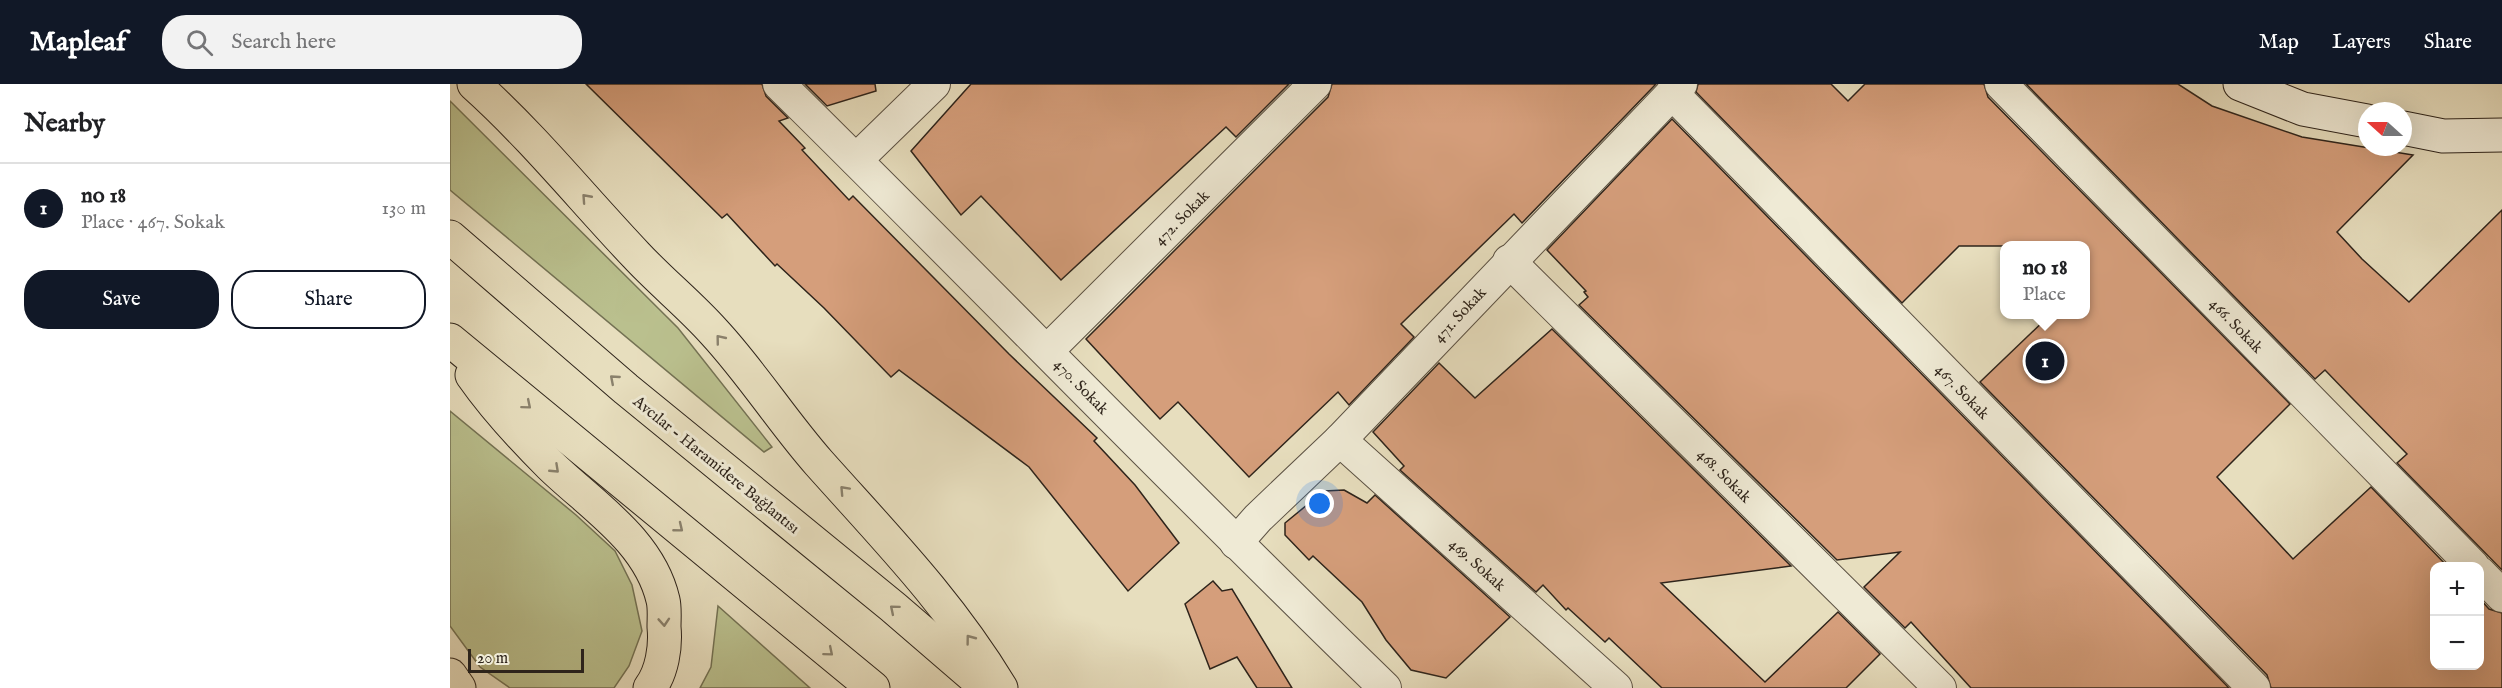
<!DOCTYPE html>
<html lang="en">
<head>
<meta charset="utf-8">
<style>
	:root { --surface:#fff; --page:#f2f2f2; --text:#202124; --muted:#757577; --line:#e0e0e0; --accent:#111827 }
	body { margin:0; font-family:"IM FELL English",serif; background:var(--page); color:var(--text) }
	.controls { position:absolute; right:18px; bottom:18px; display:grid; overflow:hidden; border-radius:12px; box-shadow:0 6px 24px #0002 }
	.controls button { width:54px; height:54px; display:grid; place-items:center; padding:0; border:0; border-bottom:2px solid var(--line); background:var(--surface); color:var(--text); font:30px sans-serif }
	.compass { position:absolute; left:1908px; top:18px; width:54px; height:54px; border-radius:50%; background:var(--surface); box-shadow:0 6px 24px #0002; rotate:291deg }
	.scale { position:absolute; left:18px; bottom:15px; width:116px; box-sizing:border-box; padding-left:6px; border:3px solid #2e241b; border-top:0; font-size:16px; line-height:21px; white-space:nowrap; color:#2e241b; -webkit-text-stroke:4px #efead5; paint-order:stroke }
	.you { position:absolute; left:870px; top:420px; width:21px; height:21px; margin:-15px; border:4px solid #fff; border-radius:50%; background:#1a73e8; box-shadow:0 0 0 9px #1a73e833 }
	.badge { display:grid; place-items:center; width:39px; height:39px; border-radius:50%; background:var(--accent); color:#fff; font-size:20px; font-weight:700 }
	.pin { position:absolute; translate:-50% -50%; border:3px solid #fff; box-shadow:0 2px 6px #0006 }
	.popup { position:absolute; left:1550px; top:157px; width:90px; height:78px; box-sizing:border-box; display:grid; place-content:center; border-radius:12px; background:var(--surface); filter:drop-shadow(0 2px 4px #0005); font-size:20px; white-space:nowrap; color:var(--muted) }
	.popup b { font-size:22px; color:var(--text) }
	.popup::after { content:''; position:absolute; left:50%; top:100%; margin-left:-12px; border:12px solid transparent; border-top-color:var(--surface) }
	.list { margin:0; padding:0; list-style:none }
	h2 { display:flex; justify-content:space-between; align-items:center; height:78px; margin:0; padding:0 24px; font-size:26px }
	h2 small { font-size:20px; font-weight:400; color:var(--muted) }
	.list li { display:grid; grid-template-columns:39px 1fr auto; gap:18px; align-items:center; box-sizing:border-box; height:90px; padding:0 24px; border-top:2px solid var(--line) }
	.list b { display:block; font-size:22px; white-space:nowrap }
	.list p { margin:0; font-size:20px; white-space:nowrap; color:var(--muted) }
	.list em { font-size:20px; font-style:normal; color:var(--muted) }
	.actions { display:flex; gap:12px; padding:18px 24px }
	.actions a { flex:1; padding:14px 0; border:2px solid var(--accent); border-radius:24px; text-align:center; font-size:21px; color:var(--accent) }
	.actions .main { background:var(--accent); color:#fff }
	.icon { flex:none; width:33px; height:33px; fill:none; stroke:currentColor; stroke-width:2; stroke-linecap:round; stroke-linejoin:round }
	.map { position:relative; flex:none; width:2052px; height:604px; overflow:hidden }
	header { display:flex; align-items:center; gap:36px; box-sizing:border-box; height:84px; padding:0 30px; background:var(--accent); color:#fff }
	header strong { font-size:28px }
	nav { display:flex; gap:33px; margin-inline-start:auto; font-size:21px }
	.search { width:420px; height:54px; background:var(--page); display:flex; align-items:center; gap:15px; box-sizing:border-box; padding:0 21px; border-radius:24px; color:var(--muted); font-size:22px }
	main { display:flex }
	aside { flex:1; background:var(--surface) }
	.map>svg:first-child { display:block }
	.green { fill:#bac08e; stroke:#747254; stroke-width:1.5 }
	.building { fill:#d59e7b; stroke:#2e241b; stroke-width:1.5 }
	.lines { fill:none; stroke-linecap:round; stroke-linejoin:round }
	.street-casing { stroke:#5c5244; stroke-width:34 }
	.secondary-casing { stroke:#2e241b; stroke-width:35 }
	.highway-casing { stroke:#2e241b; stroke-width:35 }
	.street { stroke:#efead5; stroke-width:32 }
	.secondary { stroke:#efead5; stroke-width:33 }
	.highway { stroke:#e7debe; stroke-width:33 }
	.oneway { stroke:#8a816c }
	.labels { text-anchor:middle; stroke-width:6; stroke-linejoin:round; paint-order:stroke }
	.street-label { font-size:16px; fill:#2e241b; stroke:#efead5 }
</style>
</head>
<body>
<header>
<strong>Mapleaf</strong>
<div class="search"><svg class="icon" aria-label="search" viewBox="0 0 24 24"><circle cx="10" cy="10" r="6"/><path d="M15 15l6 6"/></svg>Search here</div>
<nav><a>Map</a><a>Layers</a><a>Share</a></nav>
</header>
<main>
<aside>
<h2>Nearby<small></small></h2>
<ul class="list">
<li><span class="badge">1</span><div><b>no 18</b><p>Place · 467. Sokak</p></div><em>130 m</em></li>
</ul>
<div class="actions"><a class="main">Save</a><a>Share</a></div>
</aside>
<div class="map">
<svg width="2052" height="604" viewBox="0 0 2052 604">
	<rect width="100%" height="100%" fill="#e7debe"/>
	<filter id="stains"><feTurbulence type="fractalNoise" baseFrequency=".00333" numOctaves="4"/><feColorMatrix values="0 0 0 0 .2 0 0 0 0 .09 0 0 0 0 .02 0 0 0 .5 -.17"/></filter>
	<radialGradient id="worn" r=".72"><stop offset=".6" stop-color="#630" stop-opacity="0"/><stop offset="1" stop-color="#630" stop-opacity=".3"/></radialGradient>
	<g class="green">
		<path d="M 0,17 L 228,244 L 322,363 L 314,368 L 0,106 Z"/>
		<path d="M 0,327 L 126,431 L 165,467 L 182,501 L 192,547 L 179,582 L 164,604 L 60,604 L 30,583 L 0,542 Z"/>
		<path d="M 268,522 L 360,604 L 250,604 L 261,583 Z"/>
	</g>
	<g class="building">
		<path d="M 136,0 L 312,0 L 316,12 L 338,34 L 329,37 L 355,64 L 352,66 L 399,116 L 403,112 L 559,270 L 647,354 L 644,357 L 685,401 L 729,459 L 678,507 L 579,383 L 449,286 L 441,293 L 374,224 L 327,180 L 325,182 L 277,130 L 272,134 Z"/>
		<path d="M 355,0 L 425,0 L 426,7 L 377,22 Z"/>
		<path d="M 521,0 L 839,0 L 786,53 L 776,43 L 611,196 L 531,112 L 511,131 L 461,67 Z"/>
		<path d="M 882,0 L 1206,0 L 1072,139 L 1064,130 L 951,240 L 964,253 L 899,321 L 888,308 L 799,393 L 728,318 L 710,335 L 636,255 L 878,13 Z"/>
		<path d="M 1248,0 L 1381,0 L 1398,17 L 1415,0 L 1534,0 L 1538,13 L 1840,320 L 1767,393 L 1843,475 L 1921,403 L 1998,483 L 1984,483 L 1984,582 L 2030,582 L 2030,515 L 2039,525 L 2052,529 L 2052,604 L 1821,604 L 1817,591 L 1530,298 L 1600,231 L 1635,231 L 1635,162 L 1509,162 L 1452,219 L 1246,8 Z"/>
		<path d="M 1576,0 L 1728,0 L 1762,22 L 1852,53 L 1963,71 L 1887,148 L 1912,175 L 1959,218 L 2052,126 L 2052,486 L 1947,379 L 1957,370 L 1901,313 L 1875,286 L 1865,295 Z"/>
		<path d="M 1222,35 L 1779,604 L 1521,604 L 1461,538 L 1455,544 L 1414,503 L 1450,468 L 1387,476 L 1129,221 L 1138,213 L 1134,208 L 1136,207 L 1097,166 Z"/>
		<path d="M 1102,245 L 1341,482 L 1211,499 L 1315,598 L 1388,528 L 1430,570 L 1396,604 L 1212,604 L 1159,554 L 1155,558 L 1118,524 L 1116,526 L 1093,501 L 1086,508 L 950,386 L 954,382 L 923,348 L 989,279 L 1025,314 Z"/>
		<path d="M 894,406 L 917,419 L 925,411 L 1060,533 L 996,594 L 961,586 L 936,556 L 912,518 L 863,472 L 859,476 L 835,451 L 835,439 L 874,407 Z"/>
		<path d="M 763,497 L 772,507 L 782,505 L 842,604 L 807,604 L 787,573 L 760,585 L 735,520 Z"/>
	</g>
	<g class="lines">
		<g class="street-casing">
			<g id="street">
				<path d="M 329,0 C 532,200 730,406 935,604"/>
				<path d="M 1551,0 L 2023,482"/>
				<path d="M 1222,9 L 1804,604"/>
				<path d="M 406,76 L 484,0"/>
				<path d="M 1059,177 L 1490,604"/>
				<path d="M 597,267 L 865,0"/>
				<path d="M 890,356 L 1166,604"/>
				<path d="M 786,459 L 808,434 L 890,356 L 1231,0"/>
				<path d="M 2030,489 L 2052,512"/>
			</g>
		</g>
		<g class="secondary-casing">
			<g id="secondary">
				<path d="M 1790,0 L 1853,25 L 1917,37"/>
				<path d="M 1953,44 L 1993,52 L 2052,51"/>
			</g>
		</g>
		<g class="highway-casing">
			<g id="highway">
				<path d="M 24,0 C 83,53 132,114 186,171 C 211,198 240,221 264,248 C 302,289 332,337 369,379 C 436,454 498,517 551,604"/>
				<path d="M 0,153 L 176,305 L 443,523 L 537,604"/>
				<path d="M 0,256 L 423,604"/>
				<path d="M 22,291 C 45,324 71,352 100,381 C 141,421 199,456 213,516 C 215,524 214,534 214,543 C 216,563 212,588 200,604"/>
				<path d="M 0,591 L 9,604"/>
			</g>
		</g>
		<use href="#street" class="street"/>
		<use href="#secondary" class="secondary"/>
		<use href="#highway" class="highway"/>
	</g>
	<defs><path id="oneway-chevron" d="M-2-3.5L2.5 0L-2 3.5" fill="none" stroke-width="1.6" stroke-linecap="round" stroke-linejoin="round" transform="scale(1.5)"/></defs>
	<g class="oneway">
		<use href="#oneway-chevron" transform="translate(136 114) rotate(-132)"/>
		<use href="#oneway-chevron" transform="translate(270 255) rotate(-129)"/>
		<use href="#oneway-chevron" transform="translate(164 295) rotate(-139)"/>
		<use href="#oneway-chevron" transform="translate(77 321) rotate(40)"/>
		<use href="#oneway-chevron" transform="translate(105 385) rotate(43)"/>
		<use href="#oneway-chevron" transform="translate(394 406) rotate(-133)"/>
		<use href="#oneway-chevron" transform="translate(229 444) rotate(39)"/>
		<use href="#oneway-chevron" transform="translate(444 525) rotate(-140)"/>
		<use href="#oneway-chevron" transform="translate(214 538) rotate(86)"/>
		<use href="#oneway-chevron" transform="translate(520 555) rotate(-127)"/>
		<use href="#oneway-chevron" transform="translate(379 568) rotate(40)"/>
	</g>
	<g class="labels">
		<g class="street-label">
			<text transform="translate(731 133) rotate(-45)" y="6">472. Sokak</text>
			<text transform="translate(1009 230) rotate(-47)" y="6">471. Sokak</text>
			<text transform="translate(1787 241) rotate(46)" y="6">466. Sokak</text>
			<text transform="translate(632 302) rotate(46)" y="6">470. Sokak</text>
			<text transform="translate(1513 307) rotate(46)" y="6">467. Sokak</text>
			<text transform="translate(267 380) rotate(39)" y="6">Avcılar - Haramidere Bağlantısı</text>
			<text transform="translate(1275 391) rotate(45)" y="6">468. Sokak</text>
			<text transform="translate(1028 480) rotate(42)" y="6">469. Sokak</text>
		</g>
	</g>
	<rect width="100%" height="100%" filter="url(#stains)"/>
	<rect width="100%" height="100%" fill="url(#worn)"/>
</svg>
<div class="controls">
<button>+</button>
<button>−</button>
</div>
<svg class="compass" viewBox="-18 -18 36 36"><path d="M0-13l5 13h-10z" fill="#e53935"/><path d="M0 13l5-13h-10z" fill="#757577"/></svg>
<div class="scale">20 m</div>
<div class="you"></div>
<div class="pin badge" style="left:1595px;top:277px">1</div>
<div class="popup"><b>no 18</b>Place</div>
</div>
</main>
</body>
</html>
